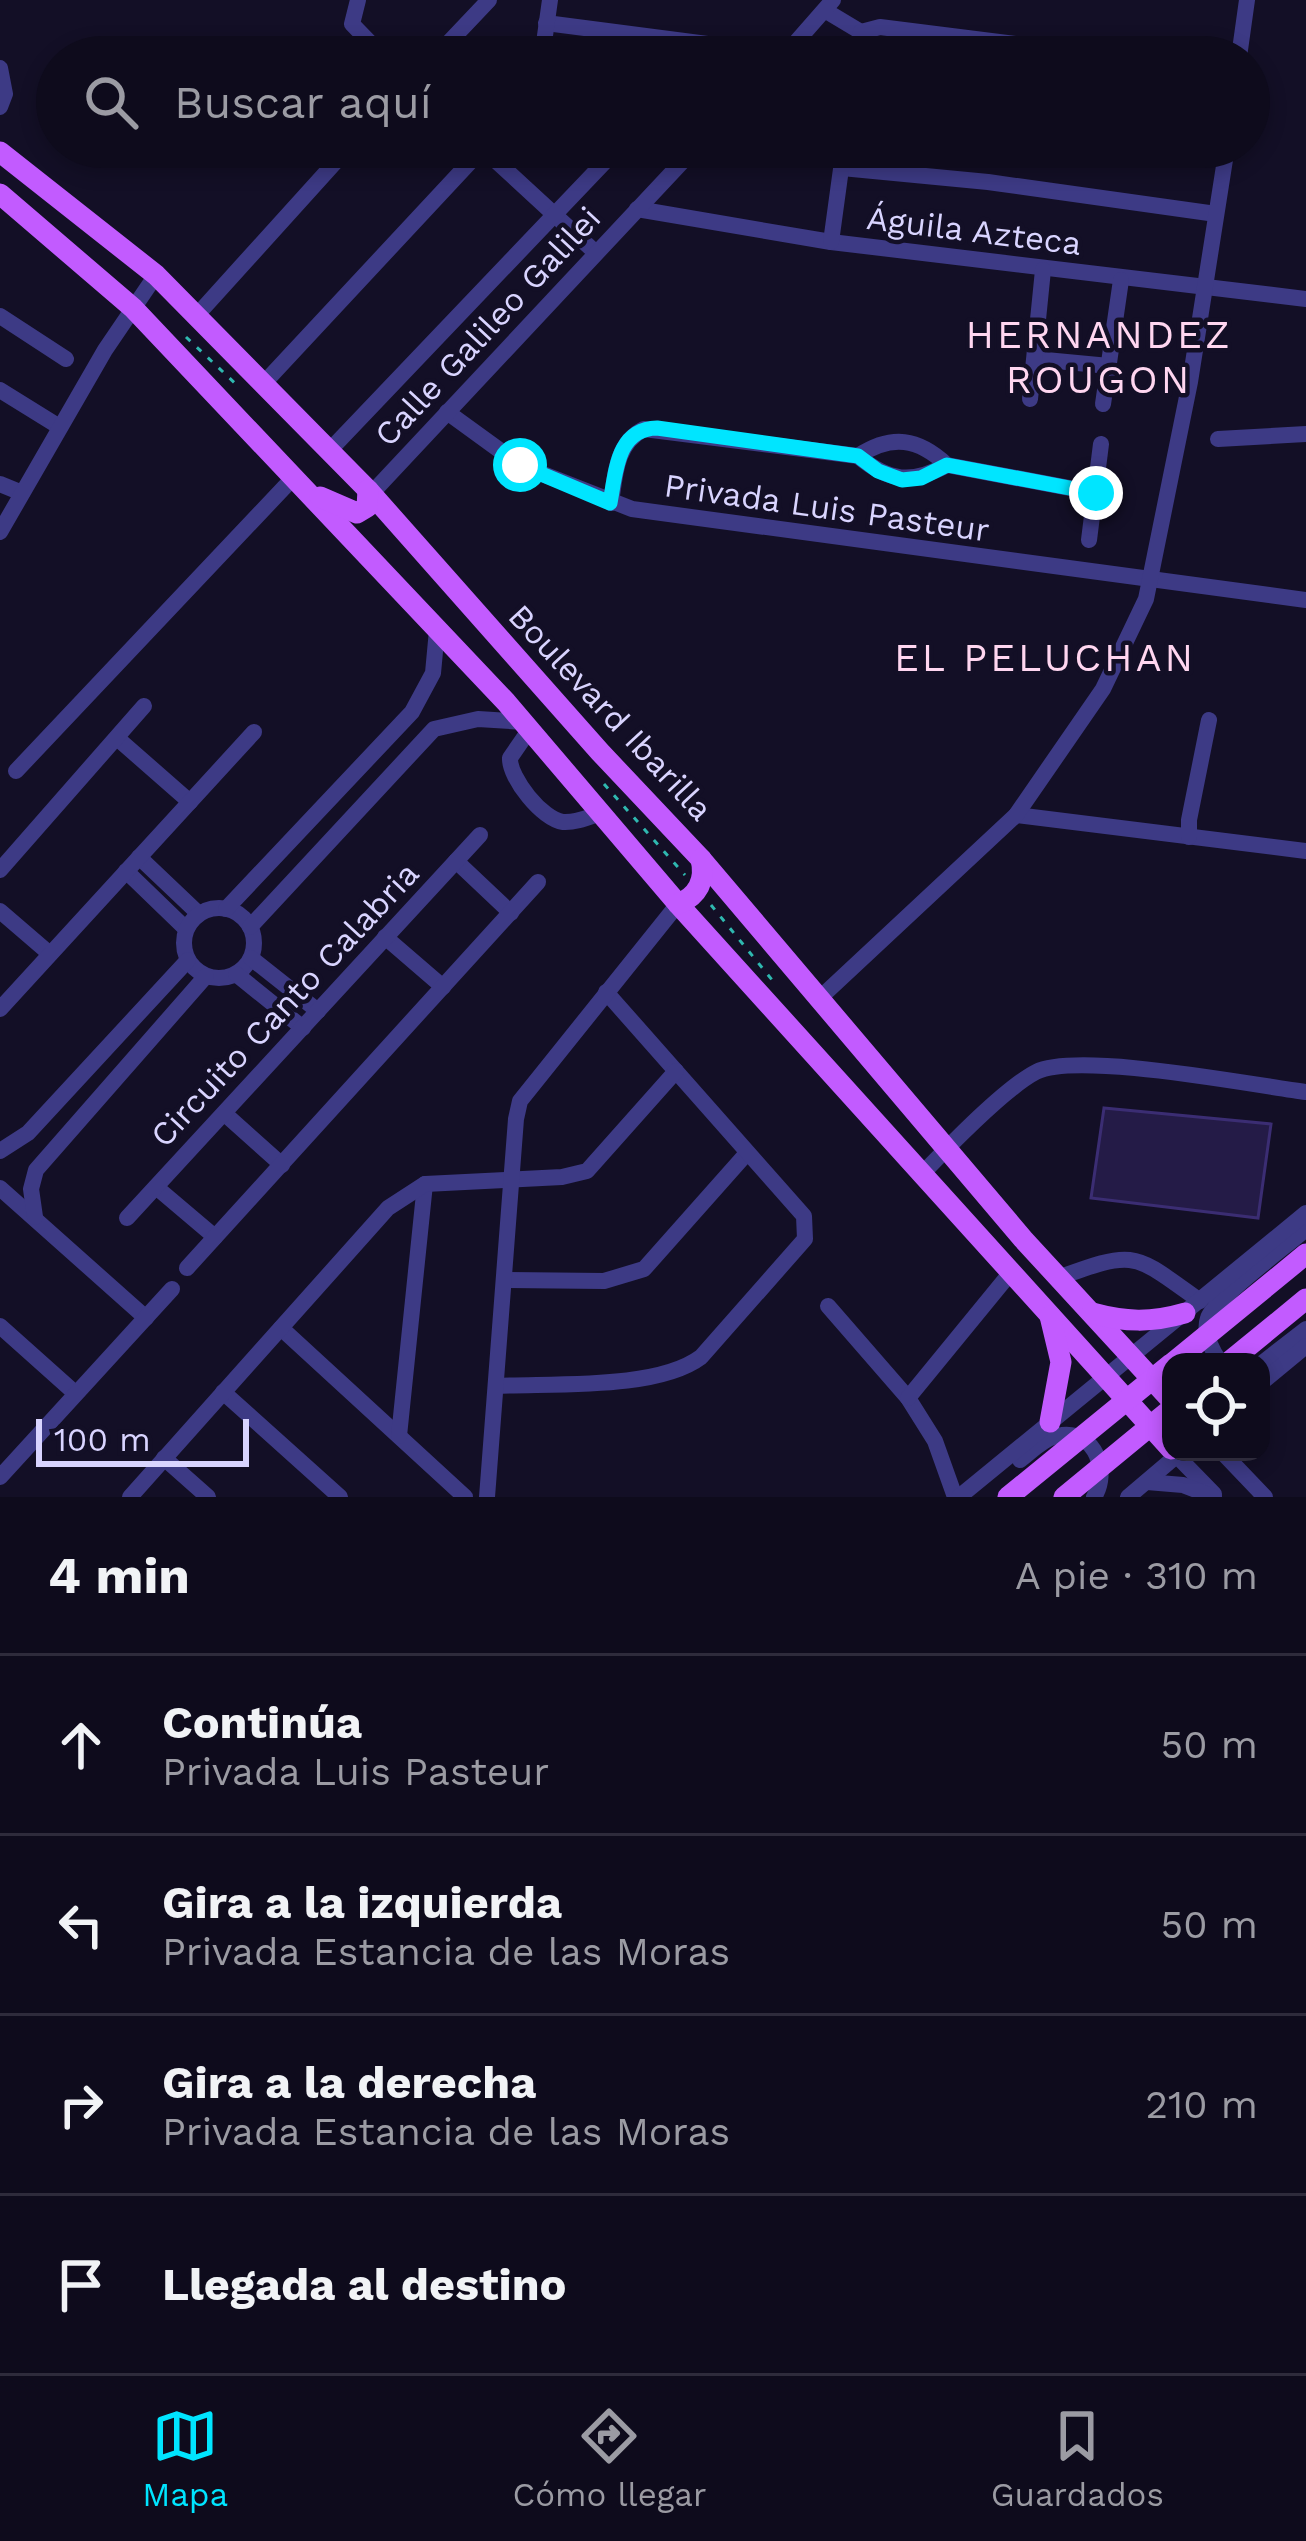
<!DOCTYPE html>
<html lang="es">
<head>
<meta charset="utf-8">
<style>
	:root { --surface:#0e0b1c; --page:#1c1929; --text:#f1f3f6; --muted:#9b9ba3; --line:#2e2b3b; --accent:#00e5ff }
	body { margin:0; font-family:"Work Sans",sans-serif; background:var(--page); color:var(--text) }
	.controls { position:absolute; right:36px; bottom:36px; display:grid; overflow:hidden; border-radius:24px; box-shadow:0 6px 18px #0003 }
	.controls button { width:108px; height:108px; display:grid; place-items:center; padding:0; border:0; border-bottom:3px solid var(--line); background:var(--surface); color:var(--text); font:60px sans-serif }
	.scale { position:absolute; left:36px; bottom:30px; width:213px; box-sizing:border-box; padding-left:12px; border:6px solid #d9d4ff; border-top:0; font-size:33px; line-height:42px; white-space:nowrap; color:#d9d4ff; -webkit-text-stroke:9px #130f26; paint-order:stroke }
	.stop { position:absolute; width:36px; height:36px; margin:-27px; border:9px solid #00e5ff; border-radius:50%; background:#fff }
	.stop.end { background:#00e5ff; border-color:#fff; box-shadow:0 3px 12px #0008 }
	.list { margin:0; padding:0; list-style:none }
	h2 { display:flex; justify-content:space-between; align-items:center; height:156px; margin:0; padding:0 48px; font-size:51px }
	h2 small { font-size:39px; font-weight:400; color:var(--muted) }
	.list li { display:grid; grid-template-columns:78px 1fr auto; gap:36px; align-items:center; box-sizing:border-box; height:180px; padding:0 48px; border-top:3px solid var(--line) }
	.list b { display:block; font-size:45px; white-space:nowrap }
	.list p { margin:0; font-size:39px; white-space:nowrap; color:var(--muted) }
	.list em { font-size:39px; font-style:normal; color:var(--muted) }
	.icon { flex:none; width:66px; height:66px; fill:none; stroke:currentColor; stroke-width:2; stroke-linecap:round; stroke-linejoin:round }
	.map { position:relative; flex:none; width:1306px; height:1497px; overflow:hidden }
	.search { position:absolute; background:var(--surface); box-shadow:0 6px 18px #0003; left:36px; right:36px; top:36px; height:132px; display:flex; align-items:center; gap:30px; box-sizing:border-box; padding:0 42px; border-radius:66px; color:var(--muted); font-size:45px }
	.sheet { height:876px; background:var(--surface) }
	nav { display:flex; justify-content:space-around; align-items:center; box-sizing:border-box; height:168px; border-top:3px solid var(--line); background:var(--surface); font-size:33px; color:var(--muted) }
	nav a { display:grid; justify-items:center; gap:6px }
	nav .on { color:var(--accent) }
	.map>svg:first-child { display:block }
	.building { fill:#241b47; stroke:#3b2d73; stroke-width:3 }
	.lines { fill:none; stroke-linecap:round; stroke-linejoin:round }
	.path { stroke:#2fb8b0; stroke-width:3; stroke-dasharray:6 9; stroke-linecap:butt }
	.minor { stroke:#3d3a85; stroke-width:16 }
	.major { stroke:#c25bff; stroke-width:21 }
	.major-bridge { stroke:#c25bff; stroke-width:21 }
	.route { stroke:#00e5ff; stroke-width:15 }
	.labels { text-anchor:middle; stroke-width:9; stroke-linejoin:round; paint-order:stroke }
	.street-label { font-size:33px; fill:#d9d4ff; stroke:#130f26 }
	.quarter-label { font-size:39px; letter-spacing:3px; fill:#ffd6f0; stroke:#130f26 }
</style>
</head>
<body>
<div class="map">
<svg width="1306" height="1497" viewBox="0 0 1306 1497">
	<rect width="100%" height="100%" fill="#130f26"/>
	<path class="building" d="M 1104,1108 L 1271,1124 L 1258,1218 L 1091,1198 Z"/>
	<g class="lines">
		<g class="path">
			<path d="M 186,337 L 240,388"/>
			<path d="M 604,784 L 685,875"/>
			<path d="M 711,905 L 777,986"/>
		</g>
		<g class="minor">
			<path d="M 358,0 L 352,24 L 384,57"/>
			<path d="M 826,11 L 861,32"/>
			<path d="M 546,23 L 785,54"/>
			<path d="M 435,57 L 489,0"/>
			<path d="M 542,57 L 550,0"/>
			<path d="M 783,57 L 833,0"/>
			<path d="M 856,57 L 861,32 L 880,27 L 1119,57"/>
			<path d="M 1239,57 L 1247,0"/>
			<path d="M 0,68 L 5,94 L 0,107"/>
			<path d="M 481,147 L 596,253"/>
			<path d="M 842,168 L 988,182 L 1216,214"/>
			<path d="M 637,209 L 831,242 L 1306,299"/>
			<path d="M 831,242 L 844,147"/>
			<path d="M 198,314 L 349,147"/>
			<path d="M 0,316 L 66,359"/>
			<path d="M 1035,359 L 1109,366"/>
			<path d="M 265,382 L 484,147"/>
			<path d="M 0,390 L 58,426"/>
			<path d="M 1030,399 L 1043,270"/>
			<path d="M 1103,404 L 1121,280"/>
			<path d="M 447,412 L 520,465 L 632,509 L 1306,600"/>
			<path d="M 1218,439 L 1306,434"/>
			<path d="M 330,450 L 619,147"/>
			<path d="M 858,456 C 892,434 918,438 947,465 L 1096,493"/>
			<path d="M 0,484 L 22,493"/>
			<path d="M 371,494 L 696,147"/>
			<path d="M 611,503 C 615,475 616,443 644,429 L 858,456 C 889,482 912,484 947,465"/>
			<path d="M 0,532 L 105,350 L 156,275"/>
			<path d="M 1089,540 L 1101,444"/>
			<path d="M 530,729 L 510,758 C 509,778 543,820 563,822 C 575,823 589,817 601,813"/>
			<path d="M 117,738 L 190,802"/>
			<path d="M 16,771 L 294,477"/>
			<path d="M 1016,815 L 1306,851"/>
			<path d="M 1189,837 L 1189,820 L 1209,720"/>
			<path d="M 139,857 L 199,914"/>
			<path d="M 456,861 L 511,913"/>
			<path d="M 0,870 L 144,706"/>
			<path d="M 126,871 L 186,929"/>
			<circle cx="219" cy="943" r="35"/>
			<path d="M 226,909 L 412,712 L 433,673 L 437,630"/>
			<path d="M 0,911 L 50,954"/>
			<path d="M 250,927 L 434,729 L 478,719 L 524,722"/>
			<path d="M 385,937 L 443,987"/>
			<path d="M 251,958 L 318,1011"/>
			<path d="M 236,974 L 303,1028"/>
			<path d="M 821,997 L 1016,815 L 1103,689 L 1146,599 L 1190,382 L 1227,147"/>
			<path d="M 0,1009 L 254,732"/>
			<path d="M 225,1114 L 282,1165"/>
			<path d="M 0,1151 L 28,1133 L 188,960"/>
			<path d="M 924,1172 C 950,1145 1005,1088 1036,1072 C 1077,1051 1252,1085 1306,1092"/>
			<path d="M 156,1187 L 215,1237"/>
			<path d="M 0,1188 L 146,1318"/>
			<path d="M 35,1217 L 31,1189 L 36,1170 L 206,976"/>
			<path d="M 127,1218 L 480,835"/>
			<path d="M 187,1268 L 538,882"/>
			<path d="M 1058,1278 C 1137,1249 1133,1253 1200,1301"/>
			<path d="M 505,1280 L 604,1281 L 644,1269 L 747,1153"/>
			<path d="M 828,1306 L 908,1398 L 935,1441 L 955,1497"/>
			<path d="M 0,1326 L 75,1393"/>
			<path d="M 281,1328 L 465,1497"/>
			<path d="M 1220,1362 C 1211,1349 1203,1333 1208,1318 C 1213,1300 1288,1245 1306,1229"/>
			<path d="M 1261,1364 L 1306,1329"/>
			<path d="M 1261,1383 L 1306,1346"/>
			<path d="M 496,1386 C 553,1383 657,1390 701,1357 L 805,1239 L 804,1216 L 606,992"/>
			<path d="M 223,1392 L 340,1497"/>
			<path d="M 908,1398 L 1012,1271"/>
			<path d="M 399,1436 L 425,1184"/>
			<path d="M 1222,1452 L 1265,1497"/>
			<path d="M 1177,1456 L 1214,1494"/>
			<path d="M 164,1458 L 208,1497"/>
			<path d="M 1020,1460 C 1032,1451 1046,1436 1062,1435 C 1096,1431 1110,1473 1094,1497"/>
			<path d="M 0,1477 L 172,1289"/>
			<path d="M 1147,1482 L 1183,1485 L 1214,1497"/>
			<path d="M 130,1497 L 388,1208 L 425,1184 L 562,1177 L 587,1171 L 676,1071"/>
			<path d="M 487,1497 L 516,1119 L 520,1101 L 678,904"/>
			<path d="M 959,1497 L 1306,1213"/>
			<path d="M 1128,1497 L 1181,1452"/>
		</g>
		<g class="major">
			<path d="M 0,152 L 156,275 L 368,490 L 600,752 L 701,859 L 1023,1239 L 1171,1400"/>
			<path d="M 0,194 L 133,308 L 506,702 L 678,904 L 1171,1449"/>
			<path d="M 320,497 L 357,513 L 367,507 L 368,490"/>
			<path d="M 678,904 C 698,896 706,880 701,859"/>
			<path d="M 1092,1313 C 1125,1322 1151,1323 1185,1313"/>
			<path d="M 1229,1362 L 1306,1299"/>
			<path d="M 1050,1422 L 1061,1362 L 1050,1316"/>
		</g>
		<g class="major-bridge">
			<path d="M 1174,1362 L 1306,1254"/>
			<path d="M 1008,1497 L 1171,1364"/>
			<path d="M 1064,1497 L 1171,1409"/>
		</g>
	</g>
	<g class="lines">
		<path class="route" d="M 520,465 L 610,503 C 616,471 617,429 657,428 L 858,456 L 878,471 L 902,480 L 921,478 L 947,465 L 1096,493"/>
	</g>
	<g class="labels">
		<g class="street-label">
			<text transform="translate(974 230) rotate(7)" y="12">Águila Azteca</text>
			<text transform="translate(487 326) rotate(-47)" y="12">Calle Galileo Galilei</text>
			<text transform="translate(827 507) rotate(8)" y="12">Privada Luis Pasteur</text>
			<text transform="translate(611 712) rotate(47)" y="12">Boulevard Ibarilla</text>
			<text transform="translate(284 1004) rotate(-47)" y="12">Circuito Canto Calabria</text>
		</g>
		<g class="quarter-label">
			<text x="1099" y="348">HERNANDEZ<tspan x="1099" dy="45">ROUGON</tspan></text>
			<text x="1045" y="671">EL PELUCHAN</text>
		</g>
	</g>
</svg>
<div class="controls">
<button><svg class="icon" aria-label="locate" viewBox="0 0 24 24"><circle cx="12" cy="12" r="6"/><path d="M12 2v4M12 18v4M2 12h4M18 12h4"/></svg></button>
</div>
<div class="scale">100 m</div>
<div class="stop" style="left:520px;top:465px"></div>
<div class="stop end" style="left:1096px;top:493px"></div>
<div class="search"><svg class="icon" aria-label="search" viewBox="0 0 24 24"><circle cx="10" cy="10" r="6"/><path d="M15 15l6 6"/></svg>Buscar aquí</div>
</div>
<section class="sheet">
<h2>4 min<small>A pie · 310 m</small></h2>
<ul class="list">
<li><svg class="icon" aria-label="ahead" viewBox="0 0 24 24"><path d="M12 20V5M6 11l6-6 6 6"/></svg><div><b>Continúa</b><p>Privada Luis Pasteur</p></div><em>50 m</em></li>
<li><svg class="icon" aria-label="left" viewBox="0 0 24 24"><path d="M17 20v-9H6M10 6l-5 5 5 5"/></svg><div><b>Gira a la izquierda</b><p>Privada Estancia de las Moras</p></div><em>50 m</em></li>
<li><svg class="icon" aria-label="right" viewBox="0 0 24 24"><path d="M7 20v-9h11M14 6l5 5-5 5"/></svg><div><b>Gira a la derecha</b><p>Privada Estancia de las Moras</p></div><em>210 m</em></li>
<li><svg class="icon" aria-label="arrive" viewBox="0 0 24 24"><path d="M6 21V4h12l-3 4 3 4H6"/></svg><div><b>Llegada al destino</b></div></li>
</ul>
</section>
<nav>
<a class="on"><svg class="icon" aria-label="map" viewBox="0 0 24 24"><path d="M3 6l6-2 6 2 6-2v14l-6 2-6-2-6 2zM9 4v14M15 6v14"/></svg>Mapa</a>
<a><svg class="icon" aria-label="directions" viewBox="0 0 24 24"><path d="M12 3l9 9-9 9-9-9zM9 14v-3h6M13 9l2 2-2 2"/></svg>Cómo llegar</a>
<a><svg class="icon" aria-label="saved" viewBox="0 0 24 24"><path d="M7 4h10v16l-5-4-5 4z"/></svg>Guardados</a>
</nav>
</body>
</html>
